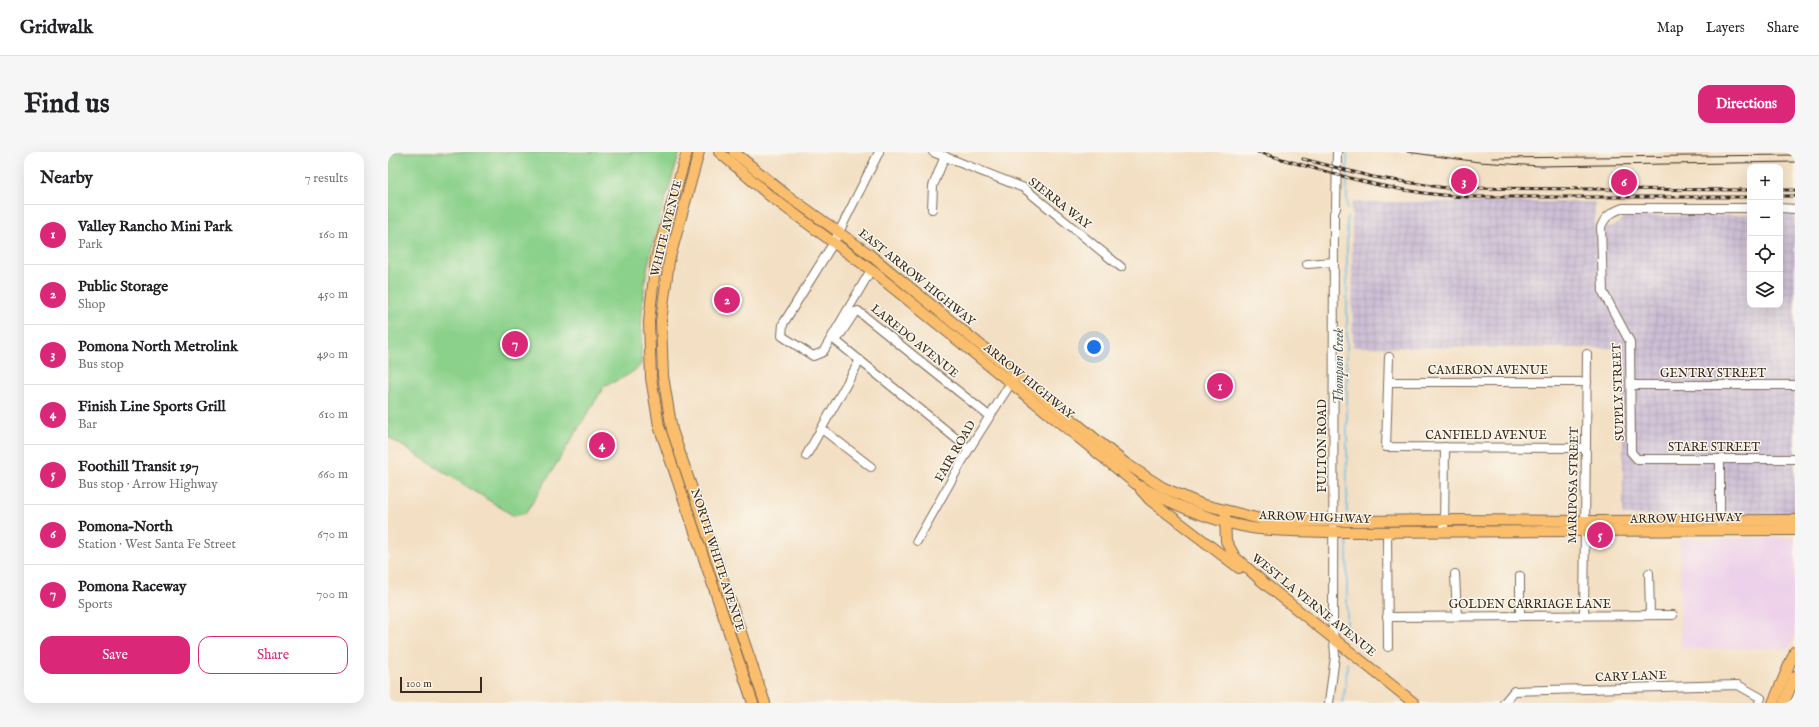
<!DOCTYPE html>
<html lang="en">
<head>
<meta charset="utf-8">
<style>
	:root { --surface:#fff; --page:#f6f6f6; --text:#202124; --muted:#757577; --line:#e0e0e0; --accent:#db2777 }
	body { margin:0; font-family:"IM FELL English",serif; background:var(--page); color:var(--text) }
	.controls { position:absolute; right:12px; top:12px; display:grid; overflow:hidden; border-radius:8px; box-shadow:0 4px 16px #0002 }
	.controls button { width:36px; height:36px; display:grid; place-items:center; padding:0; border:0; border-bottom:1px solid var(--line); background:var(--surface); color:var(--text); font:20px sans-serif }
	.scale { position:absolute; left:12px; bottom:10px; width:82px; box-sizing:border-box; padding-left:4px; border:2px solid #3b2a1e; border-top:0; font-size:11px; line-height:14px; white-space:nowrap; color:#3b2a1e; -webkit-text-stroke:3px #fbf7ec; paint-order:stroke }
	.you { position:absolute; left:706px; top:195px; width:14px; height:14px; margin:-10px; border:3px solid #fff; border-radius:50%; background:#1a73e8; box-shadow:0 0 0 6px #1a73e833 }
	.badge { display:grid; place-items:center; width:26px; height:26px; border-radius:50%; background:var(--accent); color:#fff; font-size:13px; font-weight:700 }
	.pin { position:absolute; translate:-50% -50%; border:2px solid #fff; box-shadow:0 1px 4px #0006 }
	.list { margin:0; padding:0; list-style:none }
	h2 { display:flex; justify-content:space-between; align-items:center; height:52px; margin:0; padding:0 16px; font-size:17px }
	h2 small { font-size:13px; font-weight:400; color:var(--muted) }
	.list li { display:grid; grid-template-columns:26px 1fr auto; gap:12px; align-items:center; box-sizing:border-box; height:60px; padding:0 16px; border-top:1px solid var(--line) }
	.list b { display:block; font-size:15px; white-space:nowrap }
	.list p { margin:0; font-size:13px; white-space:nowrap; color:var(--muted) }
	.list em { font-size:13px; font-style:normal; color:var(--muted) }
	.actions { display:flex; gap:8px; padding:12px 16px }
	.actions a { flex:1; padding:9px 0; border:1px solid var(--accent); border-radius:12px; text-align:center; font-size:14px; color:var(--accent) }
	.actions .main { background:var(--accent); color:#fff }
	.icon { flex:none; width:22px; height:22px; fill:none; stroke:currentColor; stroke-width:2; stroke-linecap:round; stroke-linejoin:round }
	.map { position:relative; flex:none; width:1407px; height:551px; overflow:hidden; border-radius:12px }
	header { display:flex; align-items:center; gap:24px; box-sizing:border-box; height:56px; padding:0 20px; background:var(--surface); border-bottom:1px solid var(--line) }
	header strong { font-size:19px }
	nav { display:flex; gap:22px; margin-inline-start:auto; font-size:14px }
	.intro { display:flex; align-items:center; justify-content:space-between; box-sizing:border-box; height:96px; padding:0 24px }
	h1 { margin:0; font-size:28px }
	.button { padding:10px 18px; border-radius:12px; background:var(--accent); color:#fff; font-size:14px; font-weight:700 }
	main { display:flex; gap:24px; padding:0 24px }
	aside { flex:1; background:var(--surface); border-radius:12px; box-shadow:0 4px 16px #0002 }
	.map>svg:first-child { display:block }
	.built { fill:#edd0e9 }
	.industrial { fill:url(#industrial-grid) }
	.park { fill:url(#park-crowns); stroke:#647e54 }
	.garden { fill:#8cd18b; stroke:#647e54 }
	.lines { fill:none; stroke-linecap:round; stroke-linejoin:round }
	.stream { stroke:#6abee6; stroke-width:1.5 }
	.minor-casing { stroke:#7b6958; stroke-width:10 }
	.major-casing { stroke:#7b6958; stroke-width:12 }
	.minor { stroke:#fff; stroke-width:8 }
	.major { stroke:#fabe6d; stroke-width:10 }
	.tram { stroke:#3b2a1e; stroke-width:1 }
	.rail-casing { stroke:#3b2a1e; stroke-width:3 }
	.rail { stroke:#fbf7ec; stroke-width:1.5; stroke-dasharray:4.5; stroke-linecap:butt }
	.labels { text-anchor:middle; stroke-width:3; stroke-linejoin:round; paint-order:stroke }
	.street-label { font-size:12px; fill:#3b2a1e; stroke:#fbf7ec }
	.water-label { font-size:13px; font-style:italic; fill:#49565a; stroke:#fbf7ec }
</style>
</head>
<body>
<header>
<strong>Gridwalk</strong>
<nav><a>Map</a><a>Layers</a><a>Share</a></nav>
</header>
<div class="intro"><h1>Find us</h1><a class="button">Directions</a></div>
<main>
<aside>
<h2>Nearby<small>7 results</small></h2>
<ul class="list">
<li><span class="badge">1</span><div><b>Valley Rancho Mini Park</b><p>Park</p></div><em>160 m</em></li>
<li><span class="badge">2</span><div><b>Public Storage</b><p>Shop</p></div><em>450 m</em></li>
<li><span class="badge">3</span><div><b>Pomona North Metrolink</b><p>Bus stop</p></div><em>490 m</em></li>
<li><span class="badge">4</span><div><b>Finish Line Sports Grill</b><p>Bar</p></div><em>610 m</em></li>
<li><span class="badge">5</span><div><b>Foothill Transit 197</b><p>Bus stop · Arrow Highway</p></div><em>660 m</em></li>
<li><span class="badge">6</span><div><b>Pomona–North</b><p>Station · West Santa Fe Street</p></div><em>670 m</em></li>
<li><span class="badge">7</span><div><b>Pomona Raceway</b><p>Sports</p></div><em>700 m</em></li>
</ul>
<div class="actions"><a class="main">Save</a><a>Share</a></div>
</aside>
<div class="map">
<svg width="1407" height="551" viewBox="0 0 1407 551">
	<defs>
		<pattern id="industrial-grid" width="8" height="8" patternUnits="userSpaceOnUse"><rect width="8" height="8" fill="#ccbed4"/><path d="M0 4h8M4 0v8" fill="none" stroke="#b0a3b6"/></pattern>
		<pattern id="park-crowns" width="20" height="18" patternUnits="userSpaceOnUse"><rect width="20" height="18" fill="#8cd18b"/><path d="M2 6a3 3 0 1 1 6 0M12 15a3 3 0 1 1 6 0" fill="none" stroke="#74aa71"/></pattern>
	</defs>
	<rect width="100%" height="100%" fill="#fbf7ec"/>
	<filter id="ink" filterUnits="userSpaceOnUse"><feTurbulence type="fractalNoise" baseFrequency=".025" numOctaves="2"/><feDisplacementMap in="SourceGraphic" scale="8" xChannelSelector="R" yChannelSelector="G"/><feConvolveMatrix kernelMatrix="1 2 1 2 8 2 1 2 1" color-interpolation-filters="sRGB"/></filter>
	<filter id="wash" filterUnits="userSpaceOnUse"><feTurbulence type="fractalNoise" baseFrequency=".012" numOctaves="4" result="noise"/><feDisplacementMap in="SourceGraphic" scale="16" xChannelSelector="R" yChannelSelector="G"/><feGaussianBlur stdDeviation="0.9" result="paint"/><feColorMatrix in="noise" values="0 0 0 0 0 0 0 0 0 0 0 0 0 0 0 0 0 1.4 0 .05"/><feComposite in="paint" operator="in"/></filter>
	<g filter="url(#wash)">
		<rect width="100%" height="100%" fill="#f3dfc3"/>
		<path class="built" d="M 1407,386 L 1407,481 L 1401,496 L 1293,497 L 1292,387 Z"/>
		<path class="industrial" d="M 964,50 L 1207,50 L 1207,76 L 1222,76 L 1240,64 L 1362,63 L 1362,153 L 1392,153 L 1392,62 L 1407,62 L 1407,362 L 1235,363 L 1235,196 L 965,195 Z"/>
		<path class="park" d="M 843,228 L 843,239 L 821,239 L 821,229 Z"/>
		<path class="garden" d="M 0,0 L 292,0 C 280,39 267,78 259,118 C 253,149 253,181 253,212 C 248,220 226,231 217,233 L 138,361 L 126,364 L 0,285 Z"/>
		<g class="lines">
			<g class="stream">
				<path d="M 959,57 L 959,0"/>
				<path d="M 959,361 L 959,66"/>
				<path d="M 959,484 L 959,387"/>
				<path d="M 954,551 L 958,532 L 959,511"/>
			</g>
		</g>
	</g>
	<g filter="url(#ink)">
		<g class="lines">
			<g class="minor-casing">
				<g id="minor">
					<path d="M 545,0 L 636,36 L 733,115"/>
					<path d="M 1362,56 L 1235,56 C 1224,60 1217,64 1213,75 L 1215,140 L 1242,190 L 1243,300 L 1249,307 L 1407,307"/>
					<path d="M 1392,56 L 1407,57"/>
					<path d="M 544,57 L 545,34 L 557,4"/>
					<path d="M 919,112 L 946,110"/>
					<path d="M 483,118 L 435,200 L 425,204 L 394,184 L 395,172 L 446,90 L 491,0"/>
					<path d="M 1001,205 L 998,295 L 1198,296"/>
					<path d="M 1001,230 L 1199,230"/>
					<path d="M 1243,233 L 1407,233"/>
					<path d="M 434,277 L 483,315"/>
					<path d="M 581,297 L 448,189 L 467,160 L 470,159 L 601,264"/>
					<path d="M 418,304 L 472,208"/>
					<path d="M 1332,307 L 1332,373"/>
					<path d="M 1056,379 L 1057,295"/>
					<path d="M 999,380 L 1000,495"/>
					<path d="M 529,389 L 581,297 L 626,226"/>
					<path d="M 1261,421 L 1262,463"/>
					<path d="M 1067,422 L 1069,464"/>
					<path d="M 1196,463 L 1199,202"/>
					<path d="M 1132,464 L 1132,424"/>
					<path d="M 999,465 L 1285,463"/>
					<path d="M 941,551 L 947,504 L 945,475 L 946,61 L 948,56 L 949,0"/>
					<path d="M 1116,551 L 1126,539 L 1350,533 L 1373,546 L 1371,551"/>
				</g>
			</g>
			<g class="major-casing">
				<g id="major">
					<path d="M 299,0 L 268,106 L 261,170 L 263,226 L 271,274 L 365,551"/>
					<path d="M 311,0 L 281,109 L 273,169 L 275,224 L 284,278 L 377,551"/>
					<path d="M 331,0 L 382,44 L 483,118 L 748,332 C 785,353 822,369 864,376 C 891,380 919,379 946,380 L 1407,378"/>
					<path d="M 346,0 L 396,41 L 481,102 L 737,311 L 774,335 L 813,352 L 884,370 L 1056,368 L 1205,369 L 1407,368"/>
					<path d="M 753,338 L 762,348 L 851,416"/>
					<path d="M 837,365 L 838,389 L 847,405 L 876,431 L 1026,551"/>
					<path d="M 1385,551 L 1407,499"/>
					<path d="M 1396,551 L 1407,524"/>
				</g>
			</g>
			<use href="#minor" class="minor"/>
			<use href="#major" class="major"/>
			<g class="tram">
				<path d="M 1019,0 L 1091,10 L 1152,14 L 1407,10"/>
				<path d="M 1104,6 L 1407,3"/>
			</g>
			<g class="rail-casing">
				<g id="rail">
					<path d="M 870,0 C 942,21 1012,44 1088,45 L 1362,45"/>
					<path d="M 915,7 L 985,25 L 1058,36 L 1362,38"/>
					<path d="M 1392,38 L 1407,38"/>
					<path d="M 1392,44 L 1407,44"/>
				</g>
			</g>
			<use href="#rail" class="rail"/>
		</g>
	</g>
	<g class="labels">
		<g class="street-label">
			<text transform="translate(672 51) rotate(38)" y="4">SIERRA WAY</text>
			<text transform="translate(278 76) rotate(-76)" y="4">WHITE AVENUE</text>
			<text transform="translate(529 125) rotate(39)" y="4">EAST ARROW HIGHWAY</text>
			<text transform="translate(527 189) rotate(39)" y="4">LAREDO AVENUE</text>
			<text x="1100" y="222">CAMERON AVENUE</text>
			<text x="1325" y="225">GENTRY STREET</text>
			<text transform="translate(641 229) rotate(39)" y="4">ARROW HIGHWAY</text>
			<text transform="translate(1230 240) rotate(-92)" y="4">SUPPLY STREET</text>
			<text x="1098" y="287">CANFIELD AVENUE</text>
			<text transform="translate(934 294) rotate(-90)" y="4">FULTON ROAD</text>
			<text x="1326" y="299">STARE STREET</text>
			<text transform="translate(567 299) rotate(-60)" y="4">FAIR ROAD</text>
			<text transform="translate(1185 333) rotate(-89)" y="4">MARIPOSA STREET</text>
			<text transform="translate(927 365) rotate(2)" y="4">ARROW HIGHWAY</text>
			<text transform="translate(1298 366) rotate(-1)" y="4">ARROW HIGHWAY</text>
			<text transform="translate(330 408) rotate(72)" y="4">NORTH WHITE AVENUE</text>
			<text x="1142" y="456">GOLDEN CARRIAGE LANE</text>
			<text transform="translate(926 453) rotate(39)" y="4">WEST LA VERNE AVENUE</text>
			<text transform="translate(1243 524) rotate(-2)" y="4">CARY LANE</text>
		</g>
		<g class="water-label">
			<text transform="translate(950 214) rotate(-90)" y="5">Thompson Creek</text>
		</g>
	</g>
</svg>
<div class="controls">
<button>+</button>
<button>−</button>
<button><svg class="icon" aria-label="locate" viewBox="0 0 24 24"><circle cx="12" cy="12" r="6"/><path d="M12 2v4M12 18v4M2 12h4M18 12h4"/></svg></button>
<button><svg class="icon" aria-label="layers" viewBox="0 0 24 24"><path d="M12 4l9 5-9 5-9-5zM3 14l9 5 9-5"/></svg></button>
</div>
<div class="scale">100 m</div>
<div class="you"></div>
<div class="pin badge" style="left:832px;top:234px">1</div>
<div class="pin badge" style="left:339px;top:148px">2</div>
<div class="pin badge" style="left:1076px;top:29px">3</div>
<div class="pin badge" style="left:214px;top:293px">4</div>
<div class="pin badge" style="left:1212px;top:383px">5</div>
<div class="pin badge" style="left:1236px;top:30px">6</div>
<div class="pin badge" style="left:127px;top:192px">7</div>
</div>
</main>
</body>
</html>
